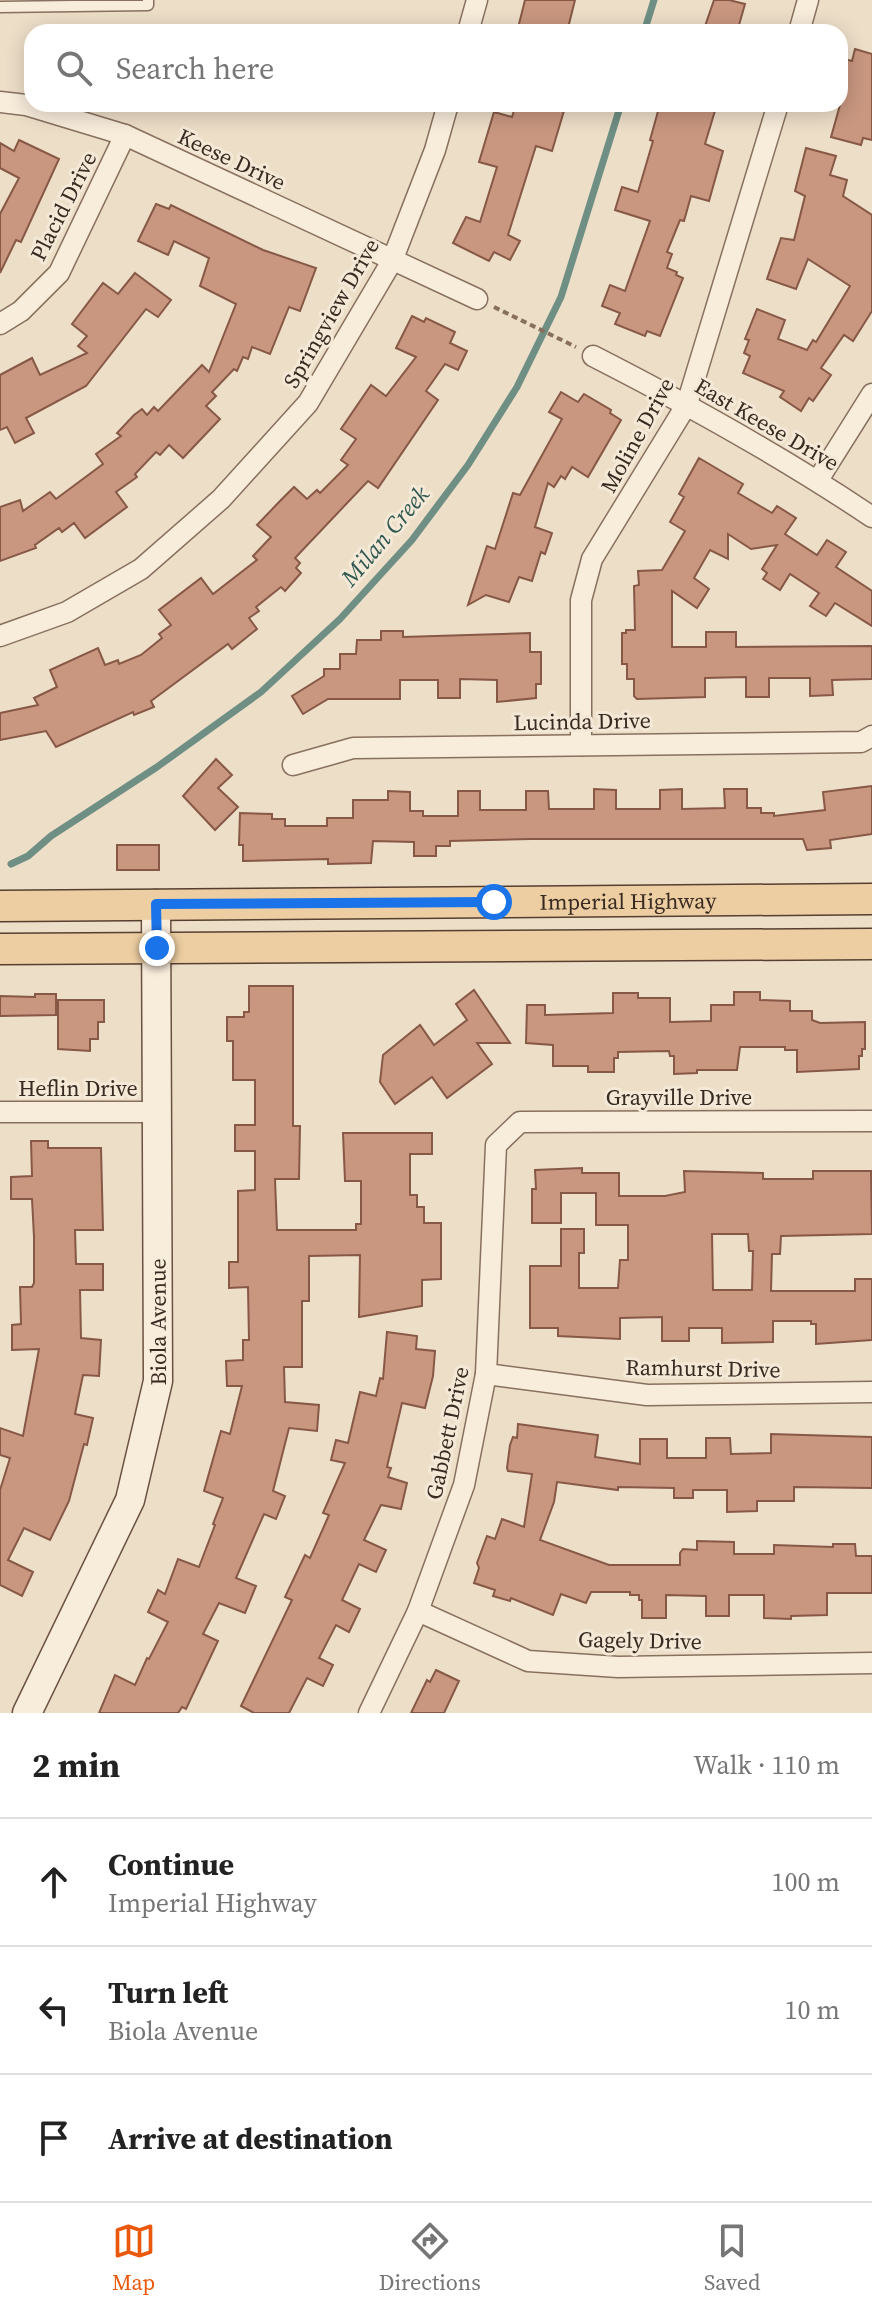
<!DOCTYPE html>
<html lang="en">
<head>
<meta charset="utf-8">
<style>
	:root { --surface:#fff; --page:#f6f6f6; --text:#222; --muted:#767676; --line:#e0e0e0; --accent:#ea580c }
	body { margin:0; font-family:"Source Serif 4",serif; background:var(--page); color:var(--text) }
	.stop { position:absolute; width:24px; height:24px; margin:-18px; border:6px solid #1a73e8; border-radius:50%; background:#fff }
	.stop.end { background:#1a73e8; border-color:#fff; box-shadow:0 2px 8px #0008 }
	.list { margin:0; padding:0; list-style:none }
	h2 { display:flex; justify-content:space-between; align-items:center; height:104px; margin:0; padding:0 32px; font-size:34px }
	h2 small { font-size:26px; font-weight:400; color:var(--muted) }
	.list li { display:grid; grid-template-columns:52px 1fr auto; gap:24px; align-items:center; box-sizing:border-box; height:128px; padding:0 32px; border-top:2px solid var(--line) }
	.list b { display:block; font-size:30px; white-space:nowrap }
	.list p { margin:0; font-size:26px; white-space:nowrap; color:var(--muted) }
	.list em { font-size:26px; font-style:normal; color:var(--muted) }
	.icon { flex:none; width:44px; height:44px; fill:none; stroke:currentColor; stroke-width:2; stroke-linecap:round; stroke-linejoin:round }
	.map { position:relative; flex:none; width:872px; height:1713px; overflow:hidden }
	.search { position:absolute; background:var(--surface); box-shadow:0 4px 20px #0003; left:24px; right:24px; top:24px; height:88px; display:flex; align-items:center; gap:20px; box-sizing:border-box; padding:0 28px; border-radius:24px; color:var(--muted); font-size:30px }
	.sheet { height:488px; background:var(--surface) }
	nav { display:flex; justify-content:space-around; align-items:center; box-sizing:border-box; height:112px; border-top:2px solid var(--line); background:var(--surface); font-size:22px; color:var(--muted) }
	nav a { display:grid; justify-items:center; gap:4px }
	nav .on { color:var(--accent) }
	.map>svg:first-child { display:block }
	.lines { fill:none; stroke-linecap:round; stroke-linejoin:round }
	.stream { stroke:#6f8f84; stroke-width:7 }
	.building { fill:#c99780; stroke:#865845; stroke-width:2; fill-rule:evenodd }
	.lane-casing { stroke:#88705e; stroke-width:13 }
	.street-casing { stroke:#88705e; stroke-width:23 }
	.secondary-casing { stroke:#6a5141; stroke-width:31 }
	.primary-casing { stroke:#563f31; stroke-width:33 }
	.path { stroke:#88705e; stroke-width:4; stroke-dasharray:6 4; stroke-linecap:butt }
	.lane { stroke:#f8ecdb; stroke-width:10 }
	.street { stroke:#f8ecdb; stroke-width:20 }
	.secondary { stroke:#f8ecdb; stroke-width:28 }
	.primary { stroke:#edcea2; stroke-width:30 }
	.route { stroke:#1a73e8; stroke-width:10 }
	.labels { text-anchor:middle; stroke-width:6; stroke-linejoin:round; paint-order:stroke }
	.street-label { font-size:22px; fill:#392a21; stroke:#f4e9d7 }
	.water-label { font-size:24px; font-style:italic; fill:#315851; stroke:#f4e9d7 }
</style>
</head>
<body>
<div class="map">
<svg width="872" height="1713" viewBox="0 0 872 1713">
	<rect width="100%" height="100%" fill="#eddec8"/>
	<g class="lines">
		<g class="stream">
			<path d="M 644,32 L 654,0"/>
			<path d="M 11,864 L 28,856 L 51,836 L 157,767 L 261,692 L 340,619 L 412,540 L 468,465 L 517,387 L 561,297 L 621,104"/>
		</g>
	</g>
	<g class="building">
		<path d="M 525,0 L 575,0 L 567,32 L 517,32 Z"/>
		<path d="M 714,0 L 729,0 L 745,4 L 737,32 L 703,32 Z"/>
		<path d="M 855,49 L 872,54 L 872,140 L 863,138 L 861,145 L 831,137 L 840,105 L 840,58 L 852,61 Z"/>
		<path d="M 516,104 L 566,104 L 552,151 L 536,146 L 508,235 L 520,241 L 510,260 L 494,252 L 489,261 L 453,243 L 466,217 L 480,222 L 497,167 L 479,162 L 494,112 L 512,117 Z"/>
		<path d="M 660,104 L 717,104 L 705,144 L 723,151 L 709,201 L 691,196 L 684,221 L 680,220 L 667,252 L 672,254 L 667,268 L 677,272 L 676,275 L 683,278 L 660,336 L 647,331 L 645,336 L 615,324 L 620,313 L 602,306 L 610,285 L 625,291 L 650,221 L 615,210 L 622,187 L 638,192 L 653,141 L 650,140 Z"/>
		<path d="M 19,140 L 59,159 L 21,242 L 16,240 L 0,273 L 0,214 L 19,178 L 0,168 L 0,143 L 14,151 Z"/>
		<path d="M 806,148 L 836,156 L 830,175 L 847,180 L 843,196 L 872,215 L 872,311 L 853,341 L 844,335 L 821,368 L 831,375 L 813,401 L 809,398 L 801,411 L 780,397 L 784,391 L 743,373 L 750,356 L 744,353 L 749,340 L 745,339 L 757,309 L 785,320 L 778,339 L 807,350 L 813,340 L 816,342 L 850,286 L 808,259 L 796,289 L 767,279 L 781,238 L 794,240 L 805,196 L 795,191 Z"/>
		<path d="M 156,204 L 169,209 L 171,205 L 263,250 L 316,268 L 300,311 L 289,307 L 270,354 L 252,347 L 248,359 L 243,357 L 237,371 L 234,369 L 212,392 L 216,396 L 206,406 L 220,419 L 183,458 L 169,445 L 160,455 L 156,452 L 135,474 L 137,477 L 116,492 L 127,507 L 85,538 L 74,523 L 62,532 L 59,528 L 35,545 L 36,548 L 0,561 L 0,507 L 20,500 L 23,511 L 50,492 L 56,499 L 103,464 L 96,454 L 121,436 L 117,433 L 134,415 L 142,409 L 147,415 L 154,407 L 158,411 L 202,365 L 209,372 L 236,304 L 200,286 L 209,258 L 174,241 L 168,255 L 138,241 Z"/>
		<path d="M 135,273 L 171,300 L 158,317 L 146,309 L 86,386 L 26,418 L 34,433 L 15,443 L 7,427 L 0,430 L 0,375 L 32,358 L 40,375 L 87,353 L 78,346 L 87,336 L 72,324 L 103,283 L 118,294 Z"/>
		<path d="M 412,316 L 424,322 L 426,318 L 455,332 L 450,343 L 467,351 L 458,370 L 445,364 L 426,391 L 438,400 L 378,488 L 368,481 L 295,558 L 300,563 L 296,568 L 301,573 L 285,591 L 281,587 L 256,607 L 259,611 L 249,618 L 257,629 L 232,649 L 228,644 L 151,701 L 154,707 L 134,715 L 133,712 L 56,747 L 46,731 L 0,740 L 0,713 L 38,705 L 34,698 L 57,687 L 50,670 L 98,648 L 105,665 L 118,660 L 119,664 L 141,655 L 162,638 L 159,634 L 171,625 L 159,610 L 201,578 L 213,594 L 257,560 L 253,556 L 271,537 L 257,525 L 280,501 L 294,487 L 307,499 L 317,490 L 320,493 L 348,465 L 341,460 L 356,439 L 341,429 L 371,385 L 386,396 L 416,357 L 396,348 Z"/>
		<path d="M 561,392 L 578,402 L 584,394 L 611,410 L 610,413 L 621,420 L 588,477 L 572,467 L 565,479 L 561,476 L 554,487 L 548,483 L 535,527 L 552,533 L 545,554 L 541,552 L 532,581 L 519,577 L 509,602 L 486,595 L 468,605 L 487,546 L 495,549 L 513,493 L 520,495 L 562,419 L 549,412 Z"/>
		<path d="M 699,458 L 743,484 L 738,493 L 772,513 L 777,506 L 796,518 L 785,534 L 817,555 L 827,540 L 846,552 L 836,567 L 872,591 L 872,626 L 835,603 L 826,616 L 810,606 L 819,593 L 790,574 L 780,590 L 763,579 L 767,573 L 762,569 L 777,545 L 751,549 L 728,534 L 728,559 L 710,550 L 694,578 L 709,589 L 697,608 L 672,591 L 672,647 L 706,647 L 706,632 L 736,632 L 736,647 L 872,646 L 872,679 L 832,680 L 833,695 L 810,696 L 810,678 L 769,678 L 769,697 L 746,697 L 746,677 L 705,678 L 705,697 L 637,699 L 634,696 L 634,679 L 627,679 L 627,664 L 622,664 L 622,633 L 626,633 L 626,630 L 635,630 L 634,586 L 639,585 L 638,571 L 662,570 L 685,531 L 670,522 L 684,497 L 679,494 Z"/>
		<path d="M 381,631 L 403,631 L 403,637 L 530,633 L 530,652 L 541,652 L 541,684 L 536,684 L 536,698 L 497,702 L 497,680 L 460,679 L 460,698 L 438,698 L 438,680 L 400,680 L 400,699 L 328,699 L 303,714 L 292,696 L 324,676 L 324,669 L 340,669 L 340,654 L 356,654 L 357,640 L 381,640 Z"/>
		<path d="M 216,759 L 232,775 L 218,788 L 238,807 L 215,830 L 183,796 Z"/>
		<path d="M 872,786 L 872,834 L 830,840 L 831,848 L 807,850 L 803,839 L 531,839 L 450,841 L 450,846 L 436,846 L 436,856 L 414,856 L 414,842 L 373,841 L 371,863 L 328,864 L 328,859 L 243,861 L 243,845 L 239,845 L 240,813 L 272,814 L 272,819 L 285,819 L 285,826 L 327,826 L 327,818 L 353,818 L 353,800 L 388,800 L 388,791 L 410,792 L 410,811 L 423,811 L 423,816 L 458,816 L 458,791 L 480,791 L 480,810 L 526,810 L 526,791 L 548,791 L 549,809 L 594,809 L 594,789 L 616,790 L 616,809 L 660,809 L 660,790 L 682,789 L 682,809 L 725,808 L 724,789 L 747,789 L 747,808 L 761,808 L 761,813 L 774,813 L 774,816 L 825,810 L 823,792 Z"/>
		<rect x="117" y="845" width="42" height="25"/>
		<path d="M 249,986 L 293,986 L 293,1126 L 300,1126 L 299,1179 L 275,1179 L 277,1230 L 356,1230 L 356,1224 L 361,1224 L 361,1181 L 345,1181 L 343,1133 L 432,1133 L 432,1154 L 410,1154 L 410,1195 L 417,1195 L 417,1207 L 424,1207 L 424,1223 L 441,1223 L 441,1279 L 422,1280 L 422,1306 L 359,1317 L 360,1255 L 309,1256 L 309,1301 L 302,1301 L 302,1367 L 284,1367 L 285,1402 L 319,1405 L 317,1431 L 289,1428 L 273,1491 L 285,1496 L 276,1519 L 264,1514 L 236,1578 L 256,1586 L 245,1613 L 219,1603 L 203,1634 L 218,1641 L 186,1709 L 182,1707 L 178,1713 L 99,1713 L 115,1675 L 135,1685 L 147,1658 L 149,1659 L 168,1622 L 148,1612 L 158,1590 L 165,1594 L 178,1559 L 199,1567 L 215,1525 L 213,1524 L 223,1498 L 204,1491 L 221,1431 L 230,1434 L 242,1386 L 227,1386 L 226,1361 L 243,1360 L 243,1340 L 249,1340 L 248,1287 L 229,1288 L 229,1262 L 238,1262 L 238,1191 L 255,1190 L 255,1151 L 235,1151 L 235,1125 L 255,1125 L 255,1080 L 233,1080 L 233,1041 L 227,1041 L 227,1017 L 244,1017 L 244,1012 L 249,1012 Z"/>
		<path d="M 474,990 L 510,1043 L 477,1043 L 492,1064 L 447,1098 L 432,1077 L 395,1104 L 380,1082 L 383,1055 L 420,1025 L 434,1045 L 467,1020 L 456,1004 Z"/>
		<path d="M 734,992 L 760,992 L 760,1000 L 790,1001 L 790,1011 L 812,1011 L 812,1020 L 820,1023 L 865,1022 L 865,1049 L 862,1049 L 862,1056 L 859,1056 L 859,1069 L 797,1072 L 797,1050 L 785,1050 L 785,1047 L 740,1047 L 737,1070 L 697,1070 L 697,1073 L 674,1074 L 674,1056 L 670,1056 L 669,1051 L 618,1052 L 618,1058 L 614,1058 L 614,1072 L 588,1072 L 588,1066 L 553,1066 L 553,1045 L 526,1043 L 527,1005 L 545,1005 L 545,1015 L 613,1013 L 613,993 L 638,993 L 638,998 L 670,998 L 670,1022 L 711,1021 L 711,1005 L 734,1005 Z"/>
		<path d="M 35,994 L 56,994 L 56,1015 L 0,1016 L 0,996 L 35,997 Z"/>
		<path d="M 58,1000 L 104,1000 L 104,1022 L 98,1022 L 98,1039 L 90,1039 L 90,1051 L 58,1049 Z"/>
		<path d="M 31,1141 L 48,1141 L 48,1148 L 101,1148 L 103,1230 L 75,1230 L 76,1264 L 103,1264 L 103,1290 L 80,1290 L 81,1338 L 101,1340 L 99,1376 L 83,1375 L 75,1414 L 93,1418 L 87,1445 L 84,1444 L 69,1501 L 50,1540 L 24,1528 L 8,1560 L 33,1572 L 22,1596 L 0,1585 L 0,1490 L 10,1458 L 0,1455 L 0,1428 L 23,1436 L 39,1349 L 12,1350 L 12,1325 L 21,1324 L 20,1287 L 32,1287 L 34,1283 L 34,1237 L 32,1199 L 11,1199 L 11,1177 L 32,1176 Z"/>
		<path d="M 582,1168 L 582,1173 L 619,1173 L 619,1196 L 665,1196 L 685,1192 L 684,1171 L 763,1173 L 763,1179 L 813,1179 L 813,1171 L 871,1171 L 872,1234 L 781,1236 L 780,1254 L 772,1254 L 771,1291 L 855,1291 L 855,1279 L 872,1279 L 872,1340 L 816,1344 L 816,1324 L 811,1324 L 811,1321 L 773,1321 L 773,1342 L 722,1343 L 722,1328 L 689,1328 L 689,1341 L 662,1341 L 662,1317 L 620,1318 L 620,1339 L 558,1336 L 558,1328 L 530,1328 L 530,1266 L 561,1266 L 561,1229 L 584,1229 L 584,1253 L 579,1253 L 579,1288 L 618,1288 L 620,1260 L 628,1260 L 628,1225 L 596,1225 L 596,1193 L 561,1193 L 561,1223 L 532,1223 L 532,1189 L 536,1189 L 535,1170 ZM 712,1234 L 748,1234 L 749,1251 L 753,1251 L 752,1290 L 713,1290 Z"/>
		<path d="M 387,1332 L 417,1336 L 416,1349 L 435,1351 L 433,1376 L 425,1408 L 402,1403 L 387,1467 L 391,1468 L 388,1477 L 407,1483 L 401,1509 L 381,1505 L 364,1540 L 386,1550 L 376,1572 L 359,1564 L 342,1600 L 360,1609 L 349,1632 L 336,1625 L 319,1658 L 333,1665 L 323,1686 L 307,1678 L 289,1713 L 254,1713 L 241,1706 L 292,1600 L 285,1597 L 305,1555 L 310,1558 L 329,1515 L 323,1513 L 345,1463 L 331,1460 L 336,1440 L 348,1443 L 360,1392 L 376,1396 L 380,1378 L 383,1379 Z"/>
		<path d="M 518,1424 L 598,1435 L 595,1457 L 640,1464 L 640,1439 L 667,1439 L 667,1458 L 706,1458 L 706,1438 L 730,1438 L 731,1454 L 771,1453 L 771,1434 L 872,1437 L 872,1488 L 794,1487 L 794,1501 L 757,1501 L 757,1511 L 727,1512 L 727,1490 L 693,1490 L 693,1498 L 674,1498 L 674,1488 L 618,1487 L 618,1490 L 557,1482 L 554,1502 L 540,1540 L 609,1565 L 680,1565 L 680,1553 L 683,1549 L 697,1550 L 697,1541 L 734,1542 L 734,1554 L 774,1554 L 774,1545 L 833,1547 L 833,1544 L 855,1544 L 856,1556 L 872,1556 L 872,1593 L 827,1593 L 827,1615 L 791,1616 L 791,1619 L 764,1618 L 764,1595 L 729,1595 L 729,1616 L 706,1616 L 706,1596 L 666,1595 L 666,1618 L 642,1618 L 642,1600 L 639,1600 L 639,1595 L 630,1595 L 630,1592 L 591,1592 L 586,1603 L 561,1594 L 553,1615 L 511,1598 L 510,1601 L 493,1596 L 495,1590 L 474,1583 L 479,1568 L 477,1563 L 487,1536 L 495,1539 L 502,1519 L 524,1527 L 532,1474 L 508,1471 L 507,1468 L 510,1445 L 513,1437 L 517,1438 Z"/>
		<path d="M 436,1670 L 459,1681 L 444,1713 L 411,1713 L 427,1680 L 430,1682 Z"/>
	</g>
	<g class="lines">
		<g class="lane-casing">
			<path id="lane" d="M 0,7 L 148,5 L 148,0"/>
		</g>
		<g class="street-casing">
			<g id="street">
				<path d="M 468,32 L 477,0"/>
				<path d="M 799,32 L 808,0"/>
				<path d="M 0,102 L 26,105 L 125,135 L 477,299"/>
				<path d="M 0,324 L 21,311 L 59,273 L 125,135"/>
				<path d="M 593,356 C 689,405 783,457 872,517"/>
				<path d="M 818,480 L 872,394"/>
				<path d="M 0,636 L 67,612 L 141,569 L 221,499 L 308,403 L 392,261 L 435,150 L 448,104"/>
				<path d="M 581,745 L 581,600 L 592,559 L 687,404 L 778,104"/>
				<path d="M 293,765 L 353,748 L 861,742 L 872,736"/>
				<path d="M 0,1112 L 157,1112"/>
				<path d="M 486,1374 L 647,1395 L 872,1392"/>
				<path d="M 418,1611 L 528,1661 L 618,1667 L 872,1663"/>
				<path d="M 369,1713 L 418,1611 L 464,1485 L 486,1374 L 496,1145 L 520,1122 L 872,1121"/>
			</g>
		</g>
		<g class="secondary-casing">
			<g id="secondary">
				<path id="s1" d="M 27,1713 L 130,1500 L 158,1381 L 156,904"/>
			</g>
		</g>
		<g class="primary-casing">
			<g id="primary">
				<path id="s2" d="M 0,906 L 872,899"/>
				<path d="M 0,949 L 872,944"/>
			</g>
		</g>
		<path class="path" d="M 494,307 L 576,347"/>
		<use href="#lane" class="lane"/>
		<use href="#street" class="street"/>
		<use href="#secondary" class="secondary"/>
		<use href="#primary" class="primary"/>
	</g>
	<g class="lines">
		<path class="route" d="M 157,948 L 156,904 L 494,902"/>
	</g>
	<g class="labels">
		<g class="street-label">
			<text transform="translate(232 159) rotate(25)" y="8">Keese Drive</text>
			<text transform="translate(63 206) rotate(-63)" y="8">Placid Drive</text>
			<text transform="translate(331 313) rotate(-60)" y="8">Springview Drive</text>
			<text transform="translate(767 424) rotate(30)" y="8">East Keese Drive</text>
			<text transform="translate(637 435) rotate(-61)" y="8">Moline Drive</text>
			<text transform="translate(582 721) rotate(-1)" y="8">Lucinda Drive</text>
			<text dy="8" stroke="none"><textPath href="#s2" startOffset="628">Imperial Highway</textPath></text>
			<text x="78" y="1096">Heflin Drive</text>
			<text x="679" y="1105">Grayville Drive</text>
			<text dy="8" stroke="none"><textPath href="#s1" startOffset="418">Biola Avenue</textPath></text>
			<text transform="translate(703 1368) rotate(1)" y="8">Ramhurst Drive</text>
			<text transform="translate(447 1433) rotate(-78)" y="8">Gabbett Drive</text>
			<text transform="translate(640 1640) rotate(1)" y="8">Gagely Drive</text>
		</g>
		<g class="water-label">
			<text transform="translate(385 536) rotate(-50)" y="8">Milan Creek</text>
		</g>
	</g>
</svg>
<div class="stop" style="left:494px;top:902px"></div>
<div class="stop end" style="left:157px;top:948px"></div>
<div class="search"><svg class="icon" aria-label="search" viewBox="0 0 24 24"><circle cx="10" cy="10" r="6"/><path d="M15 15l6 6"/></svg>Search here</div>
</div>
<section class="sheet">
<h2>2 min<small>Walk · 110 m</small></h2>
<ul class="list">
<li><svg class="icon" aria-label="ahead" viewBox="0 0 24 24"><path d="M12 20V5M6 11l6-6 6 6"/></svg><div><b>Continue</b><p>Imperial Highway</p></div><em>100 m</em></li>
<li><svg class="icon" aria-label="left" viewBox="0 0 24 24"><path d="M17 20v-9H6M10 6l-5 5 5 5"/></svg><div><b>Turn left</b><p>Biola Avenue</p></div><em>10 m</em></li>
<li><svg class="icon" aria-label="arrive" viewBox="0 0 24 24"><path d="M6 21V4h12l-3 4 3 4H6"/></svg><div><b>Arrive at destination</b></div></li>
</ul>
</section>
<nav>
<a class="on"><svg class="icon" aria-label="map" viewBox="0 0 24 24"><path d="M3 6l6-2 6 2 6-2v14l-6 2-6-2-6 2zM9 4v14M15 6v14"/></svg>Map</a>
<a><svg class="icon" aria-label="directions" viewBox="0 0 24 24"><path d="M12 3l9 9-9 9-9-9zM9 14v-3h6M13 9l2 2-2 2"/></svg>Directions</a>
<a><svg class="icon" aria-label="saved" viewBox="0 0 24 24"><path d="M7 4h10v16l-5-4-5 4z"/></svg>Saved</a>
</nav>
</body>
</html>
